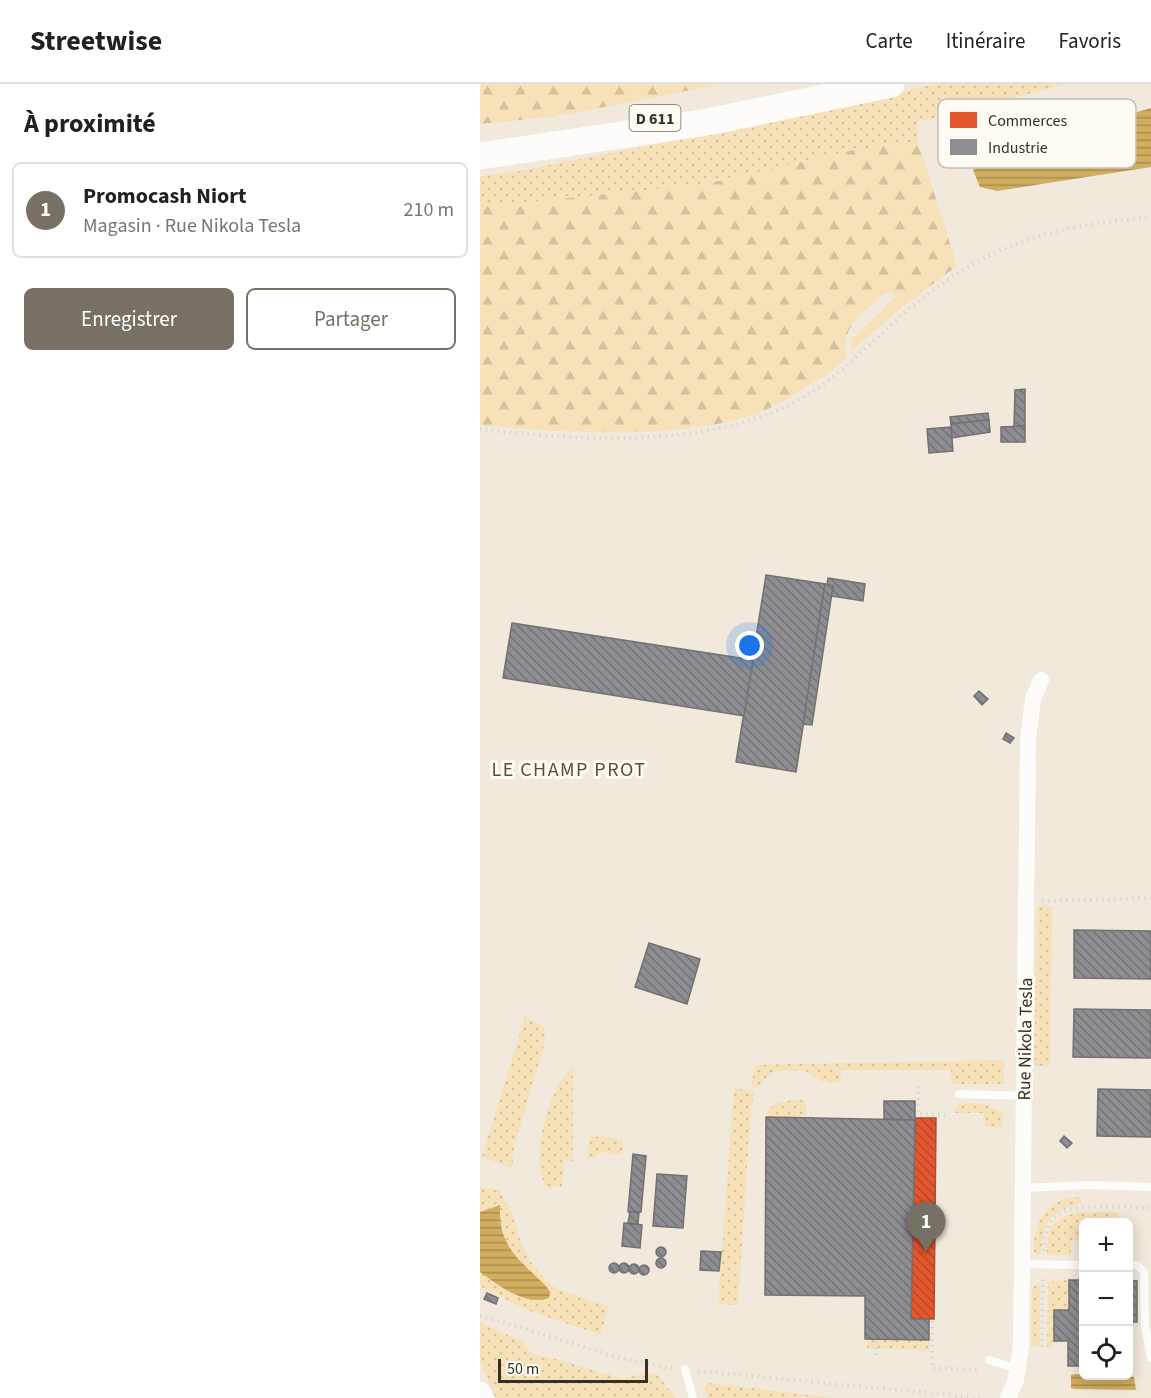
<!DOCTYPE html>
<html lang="fr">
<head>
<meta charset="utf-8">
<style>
	:root { --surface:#fff; --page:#f2f2f2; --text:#202124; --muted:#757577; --line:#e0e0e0; --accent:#777165 }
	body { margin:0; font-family:"Source Sans 3",sans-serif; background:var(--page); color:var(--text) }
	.controls { position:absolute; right:18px; bottom:18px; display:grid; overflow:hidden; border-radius:9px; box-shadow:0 3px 15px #0003 }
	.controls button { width:54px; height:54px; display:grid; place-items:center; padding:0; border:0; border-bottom:2px solid var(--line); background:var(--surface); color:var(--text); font:30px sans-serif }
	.scale { position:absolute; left:18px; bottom:15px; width:150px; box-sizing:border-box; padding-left:6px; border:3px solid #363126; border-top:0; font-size:16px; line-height:21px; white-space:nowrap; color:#363126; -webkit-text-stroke:4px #fefbf5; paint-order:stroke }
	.you { position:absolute; left:270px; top:562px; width:21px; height:21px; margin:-15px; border:4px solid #fff; border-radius:50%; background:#1a73e8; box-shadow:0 0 0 9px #1a73e833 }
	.badge { display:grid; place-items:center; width:39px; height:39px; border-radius:50%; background:var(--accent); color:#fff; font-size:20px; font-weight:700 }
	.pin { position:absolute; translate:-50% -50px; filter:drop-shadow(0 2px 3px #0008) }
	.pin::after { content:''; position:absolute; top:32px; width:21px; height:18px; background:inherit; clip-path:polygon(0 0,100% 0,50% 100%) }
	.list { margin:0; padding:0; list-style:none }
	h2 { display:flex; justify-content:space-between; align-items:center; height:78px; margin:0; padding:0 24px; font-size:26px }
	h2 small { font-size:20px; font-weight:400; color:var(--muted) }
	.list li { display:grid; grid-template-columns:39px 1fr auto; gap:18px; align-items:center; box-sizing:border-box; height:96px; margin:0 12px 12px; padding:0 12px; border:2px solid var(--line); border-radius:9px }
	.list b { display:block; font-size:22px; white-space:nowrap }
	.list p { margin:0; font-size:20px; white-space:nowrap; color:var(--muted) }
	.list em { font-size:20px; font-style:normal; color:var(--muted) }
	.actions { display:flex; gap:12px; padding:18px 24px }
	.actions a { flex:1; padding:14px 0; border:2px solid var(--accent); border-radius:9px; text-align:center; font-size:21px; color:var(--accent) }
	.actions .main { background:var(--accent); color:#fff }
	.icon { flex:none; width:33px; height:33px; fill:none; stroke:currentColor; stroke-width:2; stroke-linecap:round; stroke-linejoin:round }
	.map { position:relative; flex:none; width:671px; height:1314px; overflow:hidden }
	header { display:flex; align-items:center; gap:36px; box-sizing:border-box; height:84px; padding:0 30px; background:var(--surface); border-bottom:2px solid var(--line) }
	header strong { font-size:28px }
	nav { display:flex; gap:33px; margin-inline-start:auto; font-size:21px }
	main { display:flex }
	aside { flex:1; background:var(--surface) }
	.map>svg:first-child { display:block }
	.grass { fill:url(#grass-dots) }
	.forest { fill:url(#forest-firs) }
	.water { fill:url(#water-rules) }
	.shops { fill:url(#shops-back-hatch); stroke:#b04c2c; stroke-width:1.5 }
	.industry { fill:url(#industry-back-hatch); stroke:#737172; stroke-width:1.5 }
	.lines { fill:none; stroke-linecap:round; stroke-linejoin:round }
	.path { stroke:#dad8d3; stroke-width:4; stroke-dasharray:1.5 4.5; stroke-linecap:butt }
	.service { stroke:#fdfcfa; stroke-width:8 }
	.minor { stroke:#fdfcfa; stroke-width:16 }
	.tertiary { stroke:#fdfcfa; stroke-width:21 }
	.primary { stroke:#fdfcfa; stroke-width:27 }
	.labels { text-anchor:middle; stroke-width:6; stroke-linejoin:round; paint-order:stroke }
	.shield { fill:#fefbf5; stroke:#726e64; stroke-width:1.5 }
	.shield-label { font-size:16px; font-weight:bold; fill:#363126 }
	.street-label { font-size:18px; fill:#363126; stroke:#fefbf5 }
	.neighbourhood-label { font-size:20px; letter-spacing:1.5px; fill:#5b4f38; stroke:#fefbf5 }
	.key { fill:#fefbf5; stroke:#c2beb7; stroke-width:1.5 }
	.key-label { font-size:16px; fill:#363126 }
</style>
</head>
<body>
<header>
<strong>Streetwise</strong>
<nav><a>Carte</a><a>Itinéraire</a><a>Favoris</a></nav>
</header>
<main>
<aside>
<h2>À proximité<small></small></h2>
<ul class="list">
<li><span class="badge">1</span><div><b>Promocash Niort</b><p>Magasin · Rue Nikola Tesla</p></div><em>210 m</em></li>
</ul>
<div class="actions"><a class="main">Enregistrer</a><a>Partager</a></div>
</aside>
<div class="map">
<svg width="671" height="1314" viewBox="0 0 671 1314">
	<defs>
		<pattern id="grass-dots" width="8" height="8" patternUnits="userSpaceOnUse" patternTransform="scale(1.5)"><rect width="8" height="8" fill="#f6e1b8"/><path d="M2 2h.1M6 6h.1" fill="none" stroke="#d4c29e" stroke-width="1.8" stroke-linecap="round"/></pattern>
		<pattern id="forest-firs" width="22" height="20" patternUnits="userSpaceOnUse" patternTransform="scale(1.5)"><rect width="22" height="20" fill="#f6e1b8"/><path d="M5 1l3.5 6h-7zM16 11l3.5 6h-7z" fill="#d4c29e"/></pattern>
		<pattern id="water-rules" width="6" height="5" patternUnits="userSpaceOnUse" patternTransform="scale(1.5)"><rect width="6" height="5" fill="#d0ad5f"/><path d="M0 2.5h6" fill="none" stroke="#aa8d4e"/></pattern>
		<pattern id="shops-back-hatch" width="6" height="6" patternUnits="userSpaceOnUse" patternTransform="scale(1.5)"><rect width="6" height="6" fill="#e4572e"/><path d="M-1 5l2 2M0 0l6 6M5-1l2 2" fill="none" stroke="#ba4927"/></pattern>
		<pattern id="industry-back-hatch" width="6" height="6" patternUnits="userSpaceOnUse" patternTransform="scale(1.5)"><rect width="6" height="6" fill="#8d8d92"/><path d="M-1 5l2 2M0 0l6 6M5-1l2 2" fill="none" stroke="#747477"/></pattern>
	</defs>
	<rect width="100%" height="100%" fill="#f1e9db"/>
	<g class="grass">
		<path d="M 456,0 L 587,0 L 437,38 L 438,57 L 373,66 L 225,100 L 0,123 L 0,92 L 39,87 L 228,50 Z"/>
		<path d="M 557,822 L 572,822 L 570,982 L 554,982 Z"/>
		<path d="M 45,933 L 64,944 L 65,958 L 34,1063 L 32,1084 L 2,1073 Z"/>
		<path d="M 524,976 L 524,1000 L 472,1000 L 471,986 L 361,986 L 361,999 L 343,998 L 325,987 L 301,986 L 291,989 L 279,1002 L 271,1003 L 275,981 Z"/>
		<path d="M 93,984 L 93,1077 L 84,1076 L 82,1103 L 71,1103 L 71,1107 C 45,1087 69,999 93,984 Z"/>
		<path d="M 254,1004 L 275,1008 L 271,1023 L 258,1221 L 238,1220 Z"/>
		<path d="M 326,1016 L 326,1034 L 286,1033 C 290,1014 311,1017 326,1016 Z"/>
		<path d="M 480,1019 L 503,1020 L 523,1028 L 523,1043 L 505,1043 L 504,1029 L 473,1029 Z"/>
		<path d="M 110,1052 L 143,1055 L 142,1071 L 120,1068 L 114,1074 L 107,1074 Z"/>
		<path d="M 0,1102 L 20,1107 L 33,1131 L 41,1158 L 52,1180 L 73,1203 L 128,1223 L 121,1251 L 47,1226 L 0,1202 L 0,1188 L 36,1212 L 61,1217 L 45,1181 L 27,1163 L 19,1133 L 19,1121 L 0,1128 Z"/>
		<path d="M 601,1113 L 601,1119 C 569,1130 563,1133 561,1171 L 554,1169 C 553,1136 567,1114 601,1113 Z"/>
		<path d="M 599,1128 L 638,1128 L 638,1133 L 626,1133 L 626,1138 L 604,1138 L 603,1156 L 591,1157 L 591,1171 L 567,1171 C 568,1143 570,1135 599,1128 Z"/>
		<path d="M 589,1196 L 589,1226 L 574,1226 L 574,1263 L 567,1263 L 568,1198 Z"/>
		<path d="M 560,1198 L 560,1262 L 551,1262 L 552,1204 Z"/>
		<path d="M 0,1239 L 44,1258 C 49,1270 55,1273 68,1273 L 144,1295 L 167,1288 L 178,1291 L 196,1314 L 16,1314 L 0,1278 Z"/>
		<path d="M 387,1255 L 449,1256 L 449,1266 L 387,1264 Z"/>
		<path d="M 228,1299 L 355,1314 L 227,1314 L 225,1302 Z"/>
	</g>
	<g class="forest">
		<path d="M 0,0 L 242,0 L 78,32 L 0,40 Z"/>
		<path d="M 438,57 L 477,182 L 426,220 L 371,267 L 372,255 L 416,212 L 411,208 L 404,210 C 386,226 358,244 367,272 C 357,285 344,292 331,300 C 315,310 300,320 283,327 C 209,357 79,349 0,341 L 0,123 L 225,100 L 373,66 Z"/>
	</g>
	<g class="water">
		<path d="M 671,24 L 671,83 L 517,107 L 500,103 L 493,86 L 518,74 L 520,68 Z"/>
		<path d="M 20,1121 C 18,1163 39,1175 66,1202 L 70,1208 L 69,1214 C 46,1223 18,1201 0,1188 L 0,1128 Z"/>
		<path d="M 596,1290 L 654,1293 L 656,1306 L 594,1305 L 591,1304 L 591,1291 Z"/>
	</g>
	<path class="shops" d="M 435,1034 L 456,1034 L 454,1235 L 431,1235 Z"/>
	<g class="industry">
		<path d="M 545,305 L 545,342 L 534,343 L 535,306 Z"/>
		<path d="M 508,329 L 509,336 L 471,340 L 470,333 Z"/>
		<path d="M 509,336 L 510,348 L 472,354 L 471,340 Z"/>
		<path d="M 545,342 L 545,358 L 521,358 L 521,343 Z"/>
		<path d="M 471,343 L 473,367 L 449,369 L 447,345 Z"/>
		<path d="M 286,491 L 345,500 L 316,688 L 256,678 Z"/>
		<path d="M 348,494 L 385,500 L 383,517 L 351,512 L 353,502 L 347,501 Z"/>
		<path d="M 345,500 L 353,502 L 332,641 L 323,640 Z"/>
		<path d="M 32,539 L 273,576 L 264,632 L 23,594 Z"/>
		<path d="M 499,607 L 508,615 L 502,621 L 494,612 Z"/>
		<path d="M 526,649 L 534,654 L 530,659 L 523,655 Z"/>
		<path d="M 594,846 L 671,847 L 671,895 L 594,894 Z"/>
		<path d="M 169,859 L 220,875 L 207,920 L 155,903 Z"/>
		<path d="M 594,925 L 671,926 L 671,974 L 593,973 Z"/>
		<path d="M 618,1005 L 671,1006 L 671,1053 L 617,1052 Z"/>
		<path d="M 404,1017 L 435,1017 L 435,1036 L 404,1035 Z"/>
		<path d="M 286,1033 L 435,1036 L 431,1235 L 449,1235 L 449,1256 L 385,1255 L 385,1212 L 285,1211 Z"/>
		<path d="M 584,1052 L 592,1059 L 587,1064 L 580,1057 Z"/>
		<path d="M 153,1070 L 166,1072 L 161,1128 L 148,1128 Z"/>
		<path d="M 177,1090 L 207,1092 L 203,1144 L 173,1142 Z"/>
		<path d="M 150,1128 L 159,1128 L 158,1140 L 148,1139 Z"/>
		<path d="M 144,1139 L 162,1141 L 160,1164 L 142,1162 Z"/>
		<circle cx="181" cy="1168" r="5"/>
		<path d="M 221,1167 L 241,1168 L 239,1187 L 220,1186 Z"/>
		<circle cx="181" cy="1179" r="5"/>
		<circle cx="144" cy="1184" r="5"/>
		<circle cx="134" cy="1184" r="5"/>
		<circle cx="154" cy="1185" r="5"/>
		<circle cx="164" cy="1186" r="5"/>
		<path d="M 589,1196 L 604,1196 L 604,1282 L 588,1282 L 588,1257 L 574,1257 L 574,1226 L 589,1226 Z"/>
		<path d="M 648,1196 L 657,1197 L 657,1238 L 648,1238 Z"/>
		<path d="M 7,1209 L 18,1214 L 16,1220 L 4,1215 Z"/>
	</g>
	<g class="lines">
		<g class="path">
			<path d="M 0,345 C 97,357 224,364 313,319 C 359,295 390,258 429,225 C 510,158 569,143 671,133"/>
			<path d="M 562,817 L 671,814"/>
			<path d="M 439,1002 L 438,1030 L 465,1031"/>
			<path d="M 564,1167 C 565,1155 565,1144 573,1135 C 589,1116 648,1124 671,1124"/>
			<path d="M 0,1232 C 65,1248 126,1275 193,1284"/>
			<path d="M 452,1237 L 452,1284 L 500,1286"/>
			<path d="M 562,1263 L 563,1192"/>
			<path d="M 396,1271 L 396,1257"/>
			<path d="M 218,1287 L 504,1314"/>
		</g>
		<g class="service">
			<path d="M 479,1010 L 544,1012"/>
			<path d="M 543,1104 L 609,1101 L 671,1103"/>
			<path d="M 542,1180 L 604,1181"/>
			<path d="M 648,1181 L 657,1181 L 664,1188 L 665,1243 L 671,1274"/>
			<path d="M 509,1276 L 538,1285"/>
			<path d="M 205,1285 L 213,1314"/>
		</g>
		<path class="minor" d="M 528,1314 L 536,1296 L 541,1262 L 548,655 L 553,615 L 561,596"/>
		<path class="tertiary" d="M 0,1308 L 3,1314"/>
		<path class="primary" d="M 0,72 L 228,38 L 411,0"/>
	</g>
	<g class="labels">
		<rect class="shield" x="149.5" y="21" width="51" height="26" rx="4.5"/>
		<g class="shield-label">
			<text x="175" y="40">D 611</text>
		</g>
		<g class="street-label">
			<text transform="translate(545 955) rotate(-89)" y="6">Rue Nikola Tesla</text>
		</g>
		<g class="neighbourhood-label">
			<text x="89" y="692">LE CHAMP PROT</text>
		</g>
	</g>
	<rect x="458" y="15" width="198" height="69" rx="9" class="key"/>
	<rect x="470" y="28" width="27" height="16" fill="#e4572e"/>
	<rect x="470" y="55" width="27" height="16" fill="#8d8d92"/>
	<g class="key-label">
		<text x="508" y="42">Commerces</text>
		<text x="508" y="69">Industrie</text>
	</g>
</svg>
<div class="controls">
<button>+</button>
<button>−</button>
<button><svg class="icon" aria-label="locate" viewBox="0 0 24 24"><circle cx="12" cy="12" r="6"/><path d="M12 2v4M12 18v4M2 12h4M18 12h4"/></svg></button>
</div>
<div class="scale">50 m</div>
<div class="you"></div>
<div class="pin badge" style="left:446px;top:1168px">1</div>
</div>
</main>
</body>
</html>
